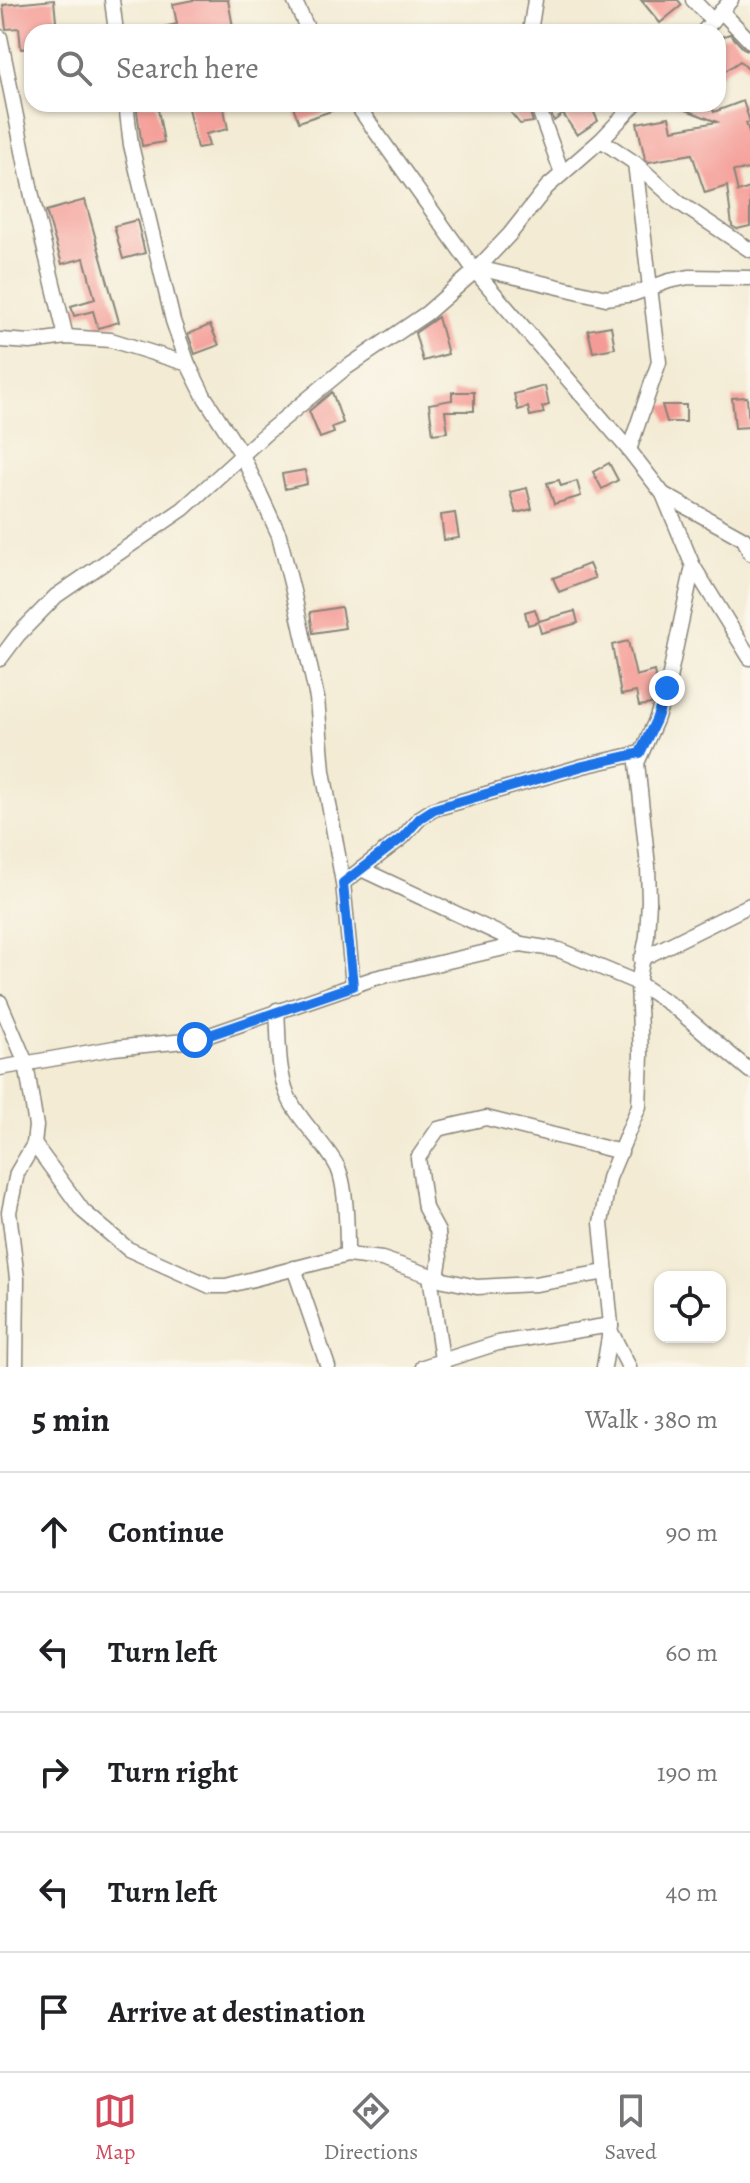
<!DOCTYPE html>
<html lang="en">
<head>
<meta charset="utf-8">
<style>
	:root { --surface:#fff; --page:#f6f6f6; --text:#202124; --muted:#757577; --line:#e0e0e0; --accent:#d1495b }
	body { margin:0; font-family:Alegreya,serif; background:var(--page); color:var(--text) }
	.controls { position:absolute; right:24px; bottom:24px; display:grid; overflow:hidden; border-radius:16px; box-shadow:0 2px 6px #0004 }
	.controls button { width:72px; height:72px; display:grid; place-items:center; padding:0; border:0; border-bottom:2px solid var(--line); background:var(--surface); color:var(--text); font:40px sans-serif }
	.stop { position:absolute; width:24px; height:24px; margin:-18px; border:6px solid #1a73e8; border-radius:50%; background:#fff }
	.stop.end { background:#1a73e8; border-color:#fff; box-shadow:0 2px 8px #0008 }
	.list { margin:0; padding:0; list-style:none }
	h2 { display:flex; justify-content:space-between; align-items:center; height:104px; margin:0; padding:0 32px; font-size:34px }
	h2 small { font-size:26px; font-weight:400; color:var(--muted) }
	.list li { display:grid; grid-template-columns:52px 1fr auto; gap:24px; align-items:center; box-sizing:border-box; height:120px; padding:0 32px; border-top:2px solid var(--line) }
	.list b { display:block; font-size:30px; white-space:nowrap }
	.list em { font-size:26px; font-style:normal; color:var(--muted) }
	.icon { flex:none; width:44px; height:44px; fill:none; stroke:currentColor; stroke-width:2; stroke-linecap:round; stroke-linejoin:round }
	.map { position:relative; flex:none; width:750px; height:1367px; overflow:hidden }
	.search { position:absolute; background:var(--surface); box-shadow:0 2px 6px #0004; left:24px; right:24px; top:24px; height:88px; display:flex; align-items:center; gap:20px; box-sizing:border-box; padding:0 28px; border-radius:24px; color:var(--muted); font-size:30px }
	.sheet { height:704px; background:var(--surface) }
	nav { display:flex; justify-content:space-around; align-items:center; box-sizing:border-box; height:112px; border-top:2px solid var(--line); background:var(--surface); font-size:22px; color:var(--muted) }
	nav a { display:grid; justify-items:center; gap:4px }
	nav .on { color:var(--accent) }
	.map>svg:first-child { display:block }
	.building { fill:#f49b95 }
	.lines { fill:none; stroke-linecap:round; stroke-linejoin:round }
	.minor-casing { stroke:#888478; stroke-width:17 }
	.minor { stroke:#fff; stroke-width:14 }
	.route { stroke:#1a73e8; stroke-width:10 }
</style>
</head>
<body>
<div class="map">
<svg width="750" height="1367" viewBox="0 0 750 1367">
	<rect width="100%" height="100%" fill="#fbf7ec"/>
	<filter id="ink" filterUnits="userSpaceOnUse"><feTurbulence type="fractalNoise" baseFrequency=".0125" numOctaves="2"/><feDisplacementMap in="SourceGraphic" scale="16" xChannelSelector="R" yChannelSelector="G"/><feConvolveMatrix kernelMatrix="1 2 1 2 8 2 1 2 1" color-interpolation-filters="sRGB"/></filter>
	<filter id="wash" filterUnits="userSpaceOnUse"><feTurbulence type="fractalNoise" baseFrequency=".006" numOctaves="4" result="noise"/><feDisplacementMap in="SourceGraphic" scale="32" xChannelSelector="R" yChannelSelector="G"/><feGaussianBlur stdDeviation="1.8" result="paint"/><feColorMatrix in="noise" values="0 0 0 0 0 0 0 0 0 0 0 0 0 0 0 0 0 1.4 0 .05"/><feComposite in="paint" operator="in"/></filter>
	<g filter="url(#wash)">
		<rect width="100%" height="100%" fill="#f3ebd4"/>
		<g id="blocks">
			<g class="building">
				<path d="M 54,0 L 56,21 L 45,22 L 47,27 L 43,28 L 43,32 L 32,32 L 32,48 L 21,49 L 19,28 L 6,29 L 3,5 Z"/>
				<path d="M 193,0 L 228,0 L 234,32 L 159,32 L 158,28 L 177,24 L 173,4 Z"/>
				<path d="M 641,0 L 678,0 L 682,5 L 660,23 Z"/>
				<path d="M 730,34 L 743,48 L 750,51 L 750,71 L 740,61 L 718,76 L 718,38 Z"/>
				<path d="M 743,101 L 750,122 L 746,123 L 750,135 L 750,169 L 733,171 L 738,192 L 750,188 L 750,226 L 737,229 L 732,226 L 727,186 L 705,193 L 692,154 L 649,162 L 645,159 L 637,123 L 669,117 L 672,130 L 717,122 L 671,104 L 710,104 L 714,112 Z"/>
				<path d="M 136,104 L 157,104 L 164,142 L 142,146 Z"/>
				<path d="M 187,104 L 223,104 L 228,129 L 206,134 L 209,146 L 197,148 Z"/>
				<path d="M 292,104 L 346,104 L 346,106 L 299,122 Z"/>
				<path d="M 504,104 L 527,104 L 533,122 L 520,124 Z"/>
				<path d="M 551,104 L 590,104 L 598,121 L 577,135 L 563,114 L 554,121 L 548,106 Z"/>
				<path d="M 85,200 L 119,322 L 98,328 L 93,311 L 74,316 L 71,306 L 95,299 L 84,258 L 62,264 L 46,211 Z"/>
				<path d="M 137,220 L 145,253 L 123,259 L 114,226 Z"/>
				<path d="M 438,317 L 448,354 L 423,361 L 415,333 Z"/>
				<path d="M 210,325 L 219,345 L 195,354 L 188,334 Z"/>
				<path d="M 611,326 L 615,348 L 593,352 L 588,330 Z"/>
				<path d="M 545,386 L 549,405 L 542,407 L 544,413 L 530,416 L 528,407 L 518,410 L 514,394 Z"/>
				<path d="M 332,392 L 343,423 L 332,427 L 334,433 L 320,438 L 309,411 Z"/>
				<path d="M 452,392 L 474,392 L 474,411 L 445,411 L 448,432 L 433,434 L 429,404 L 452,400 Z"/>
				<path d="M 747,397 L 749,427 L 735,428 L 732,398 Z"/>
				<path d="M 662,405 L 686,405 L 686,422 L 667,422 Z"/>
				<path d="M 609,463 L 618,480 L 602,489 L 593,472 Z"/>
				<path d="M 305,470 L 307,484 L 285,489 L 282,474 Z"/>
				<path d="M 559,480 L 561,486 L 577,481 L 581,496 L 554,504 L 547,483 Z"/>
				<path d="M 527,488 L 532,509 L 516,513 L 510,492 Z"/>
				<path d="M 455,513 L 459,538 L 444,540 L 441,515 Z"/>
				<path d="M 589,564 L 595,578 L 559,592 L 553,578 Z"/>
				<path d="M 341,607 L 345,628 L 313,633 L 310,612 Z"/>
				<path d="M 535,609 L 539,621 L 575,611 L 578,623 L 541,633 L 538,622 L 528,625 L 525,612 Z"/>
				<path d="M 628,641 L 636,676 L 654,671 L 657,686 L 651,704 L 639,706 L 636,692 L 621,695 L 612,645 Z"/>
			</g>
		</g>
	</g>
	<g filter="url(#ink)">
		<use href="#blocks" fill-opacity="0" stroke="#888478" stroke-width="2"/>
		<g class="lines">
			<g class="minor-casing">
				<g id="minor">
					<path d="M 112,0 L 116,32"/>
					<path d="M 294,0 L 309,32"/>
					<path d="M 693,0 L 713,21"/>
					<path d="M 721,11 L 750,41"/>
					<path d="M 530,32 L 535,0"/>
					<path d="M 703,32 L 731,0"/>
					<path d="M 0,37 L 33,201 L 66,337"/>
					<path d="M 126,104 L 131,145 L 173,321 L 188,364 L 204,396 L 242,455 L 279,535 L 293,591 L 317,698 L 323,771 L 343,883 L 353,986"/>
					<path d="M 356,104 L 475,271 L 629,450 L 663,494 L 693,566 L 750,658"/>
					<path d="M 537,104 L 562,173"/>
					<path d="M 601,140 L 635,163 L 678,202 L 750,250"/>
					<path d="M 478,268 L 606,298 L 633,294 L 669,281 L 689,277 L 750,278"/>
					<path d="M 0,340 L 30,342 L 66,337 L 111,340 L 188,364"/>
					<path d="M 629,450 L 659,362 L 635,163"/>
					<path d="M 663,494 L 744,539 L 750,553"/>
					<path d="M 0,659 L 18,635 L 56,596 L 183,509 L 265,434 L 343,370 L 427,313 L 475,271 L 510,234 L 547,187 L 601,140 L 635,104"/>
					<path d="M 361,869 L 521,944"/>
					<path d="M 343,883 L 403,837 L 420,818 L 434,809 L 583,766 L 640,753"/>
					<path d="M 641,959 L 750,905"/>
					<path d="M 0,1002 L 26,1063 L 36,1126 L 34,1144 L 17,1173 L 9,1212 L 17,1279 L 16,1367"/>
					<path d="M 277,1010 C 279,1038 277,1070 288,1096 C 300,1123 325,1142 338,1168 C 347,1188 347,1232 347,1255"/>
					<path d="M 0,1068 L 114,1048 L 195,1040 L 375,978 L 521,944 L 559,950 L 638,983 L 674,1007 L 750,1071"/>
					<path d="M 34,1144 L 83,1211 L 128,1249 L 210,1286 L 226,1286 L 347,1255 L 382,1259 L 444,1280 L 477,1287 L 535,1284 L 606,1272"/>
					<path d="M 294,1268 L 328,1367"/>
					<path d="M 430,1275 L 443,1367"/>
					<path d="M 437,1277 L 440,1259 L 438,1232 L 425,1208 L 418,1158 L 438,1129 L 486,1118 L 621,1152"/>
					<path d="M 611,1332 L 629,1367"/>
					<path d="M 423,1367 L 498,1343 L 611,1325"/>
					<path d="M 604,1367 L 611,1325 L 601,1223 L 609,1178 L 639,1106 L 641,1055 L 638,983 L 647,936 L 649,901 L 648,866 L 637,763 L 656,720 L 667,688 L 693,566"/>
				</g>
			</g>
			<use href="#minor" class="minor"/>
		</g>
	</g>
	<g class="lines" filter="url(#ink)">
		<path class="route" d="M 195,1040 L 353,986 L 343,883 L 403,837 L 420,818 L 434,809 L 583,766 L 640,753 L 656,720 L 667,688"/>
	</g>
</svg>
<div class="controls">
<button><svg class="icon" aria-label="locate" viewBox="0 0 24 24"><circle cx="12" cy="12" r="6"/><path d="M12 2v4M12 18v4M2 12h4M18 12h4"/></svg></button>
</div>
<div class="stop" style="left:195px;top:1040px"></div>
<div class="stop end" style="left:667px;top:688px"></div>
<div class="search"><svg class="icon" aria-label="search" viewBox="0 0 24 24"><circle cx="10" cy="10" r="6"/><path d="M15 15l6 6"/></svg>Search here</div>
</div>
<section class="sheet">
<h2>5 min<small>Walk · 380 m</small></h2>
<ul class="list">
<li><svg class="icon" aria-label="ahead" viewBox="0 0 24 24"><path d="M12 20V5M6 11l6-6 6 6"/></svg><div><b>Continue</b></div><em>90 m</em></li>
<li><svg class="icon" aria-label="left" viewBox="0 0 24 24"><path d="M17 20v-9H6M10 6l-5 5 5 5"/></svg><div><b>Turn left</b></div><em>60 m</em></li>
<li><svg class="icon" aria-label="right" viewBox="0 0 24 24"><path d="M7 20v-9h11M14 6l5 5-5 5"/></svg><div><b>Turn right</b></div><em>190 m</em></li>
<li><svg class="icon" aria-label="left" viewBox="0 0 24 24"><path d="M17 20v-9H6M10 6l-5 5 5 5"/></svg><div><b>Turn left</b></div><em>40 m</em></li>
<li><svg class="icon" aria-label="arrive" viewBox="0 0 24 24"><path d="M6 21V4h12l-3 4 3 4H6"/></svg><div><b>Arrive at destination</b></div></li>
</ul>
</section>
<nav>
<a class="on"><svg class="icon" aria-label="map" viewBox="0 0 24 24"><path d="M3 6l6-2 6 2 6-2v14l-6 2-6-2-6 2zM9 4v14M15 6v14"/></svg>Map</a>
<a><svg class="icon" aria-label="directions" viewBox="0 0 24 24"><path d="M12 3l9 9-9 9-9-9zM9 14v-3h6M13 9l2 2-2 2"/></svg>Directions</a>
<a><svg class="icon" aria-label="saved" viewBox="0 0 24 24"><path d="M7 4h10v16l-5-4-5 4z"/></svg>Saved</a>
</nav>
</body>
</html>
